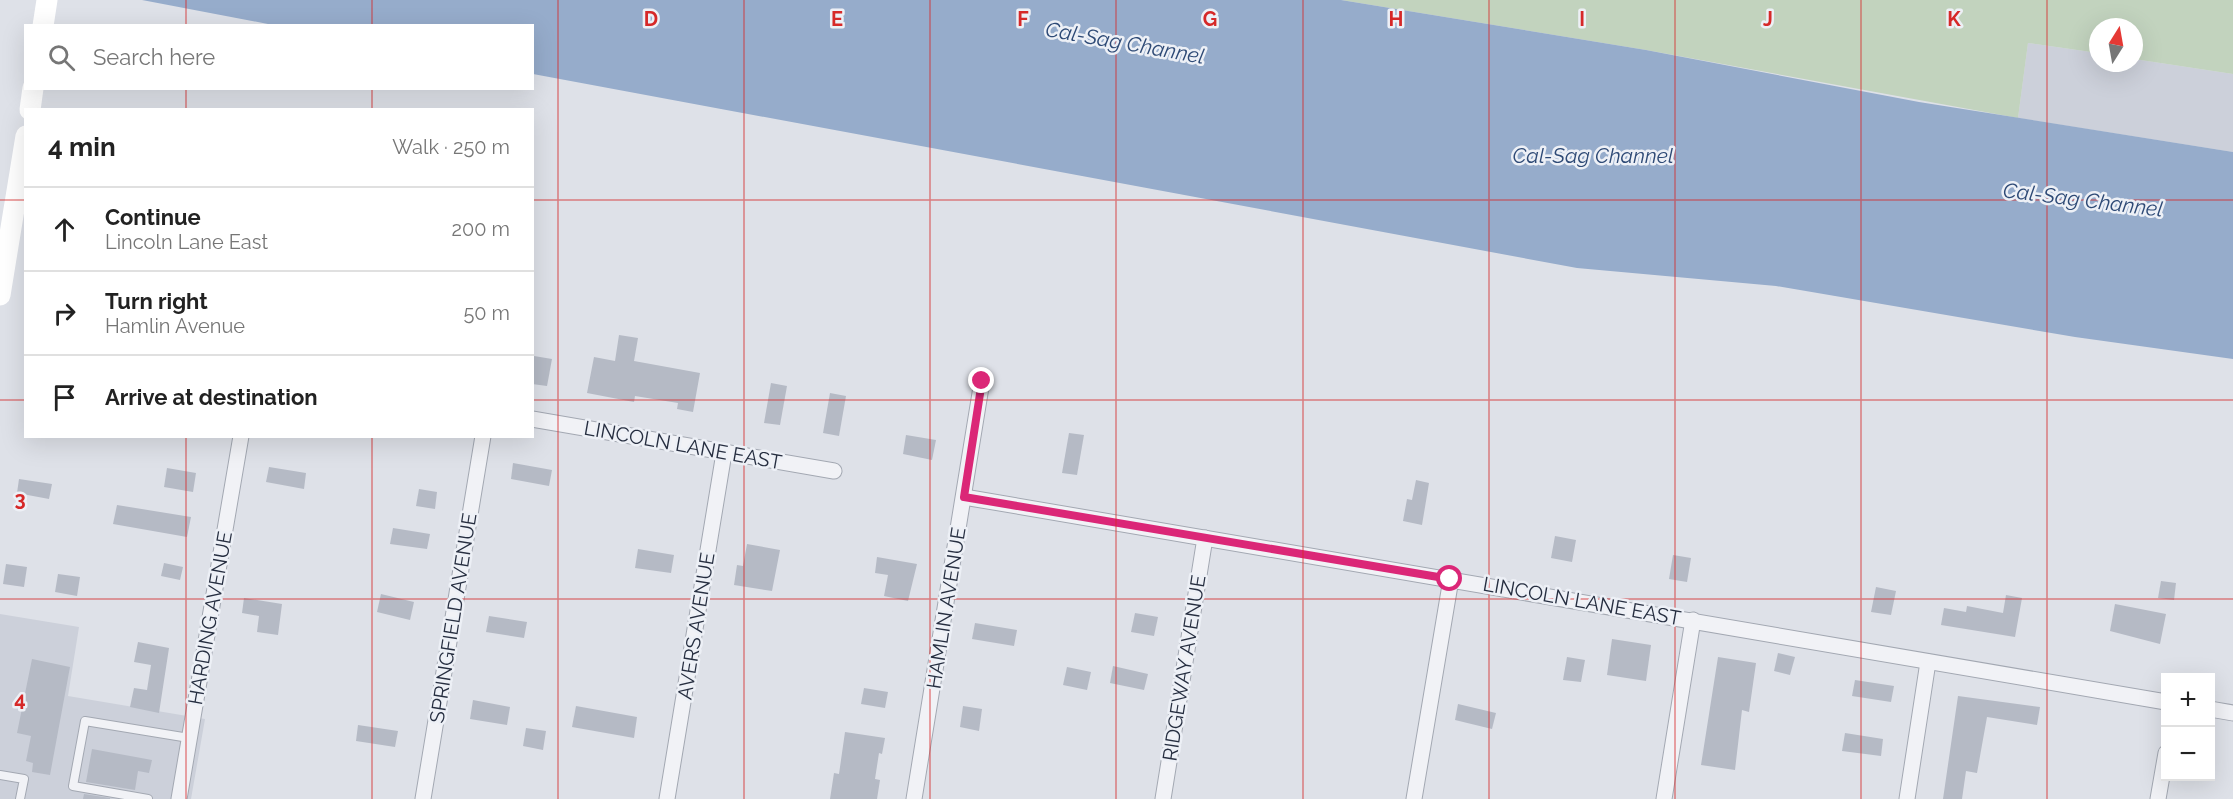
<!DOCTYPE html>
<html lang="en">
<head>
<meta charset="utf-8">
<style>
	:root { --surface:#fff; --page:#f2f2f2; --text:#222; --muted:#767676; --line:#e0e0e0 }
	body { margin:0; font-family:Raleway,sans-serif; background:var(--page); color:var(--text) }
	.controls { position:absolute; right:18px; bottom:18px; display:grid; overflow:hidden; border-radius:0px; box-shadow:0 6px 24px #0002 }
	.controls button { width:54px; height:54px; display:grid; place-items:center; padding:0; border:0; border-bottom:2px solid var(--line); background:var(--surface); color:var(--text); font:30px sans-serif }
	.compass { position:absolute; left:2089px; top:18px; width:54px; height:54px; border-radius:50%; background:var(--surface); box-shadow:0 6px 24px #0002; rotate:11deg }
	.stop { position:absolute; width:18px; height:18px; margin:-14px; border:4px solid #db2777; border-radius:50%; background:#fff }
	.stop.end { background:#db2777; border-color:#fff; box-shadow:0 2px 6px #0008 }
	.list { margin:0; padding:0; list-style:none }
	h2 { display:flex; justify-content:space-between; align-items:center; height:78px; margin:0; padding:0 24px; font-size:26px }
	h2 small { font-size:20px; font-weight:400; color:var(--muted) }
	.list li { display:grid; grid-template-columns:39px 1fr auto; gap:18px; align-items:center; box-sizing:border-box; height:84px; padding:0 24px; border-top:2px solid var(--line) }
	.list b { display:block; font-size:22px; white-space:nowrap }
	.list p { margin:0; font-size:20px; white-space:nowrap; color:var(--muted) }
	.list em { font-size:20px; font-style:normal; color:var(--muted) }
	.icon { flex:none; width:33px; height:33px; fill:none; stroke:currentColor; stroke-width:2; stroke-linecap:round; stroke-linejoin:round }
	.map { position:relative; flex:none; width:2233px; height:799px; overflow:hidden }
	.search { position:absolute; background:var(--surface); box-shadow:0 6px 24px #0002; left:24px; top:24px; width:510px; height:66px; display:flex; align-items:center; gap:15px; box-sizing:border-box; padding:0 21px; border-radius:0px; color:var(--muted); font-size:22px }
	.panel { position:absolute; background:var(--surface); box-shadow:0 6px 24px #0002; left:24px; top:108px; width:510px; height:330px; border-radius:0px }
	.map>svg:first-child { display:block }
	.built { fill:#ccd0da }
	.green { fill:#c2d3be }
	.water { fill:#96accb }
	.building { fill:#b5bac5 }
	.lines { fill:none; stroke-linecap:round; stroke-linejoin:round }
	.lane-casing { stroke:#a3a8b2; stroke-width:10 }
	.street-casing { stroke:#a3a8b2; stroke-width:17 }
	.lane { stroke:#f1f2f6; stroke-width:8 }
	.street { stroke:#f1f2f6; stroke-width:15 }
	.secondary { stroke:#fff; stroke-width:21 }
	.route { stroke:#db2777; stroke-width:8 }
	.grid { fill:none; stroke:#d62828; stroke-width:1.5; stroke-opacity:0.55 }
	.labels { text-anchor:middle; stroke-width:5; stroke-linejoin:round; paint-order:stroke }
	.street-label { font-size:20px; fill:#262e40; stroke:#edf0f6 }
	.water-label { font-size:21px; font-style:italic; fill:#2e4a76; stroke:#edf0f6 }
	.grid-label { font-size:20px; text-anchor:middle; font-weight:bold; fill:#d62828; stroke:#edf0f6; stroke-width:5; stroke-linejoin:round; paint-order:stroke }
</style>
</head>
<body>
<div class="map">
<svg width="2233" height="799" viewBox="0 0 2233 799">
	<rect width="100%" height="100%" fill="#dee1e8"/>
	<g class="built">
		<path d="M 2028,43 L 2098,53 L 2098,63 L 2134,63 L 2134,59 L 2233,74 L 2233,152 L 2018,118 Z"/>
		<path d="M 0,614 L 79,627 L 68,696 L 205,719 L 191,799 L 0,799 Z"/>
	</g>
	<path class="green" d="M 1341,0 L 2233,0 L 2233,74 L 2134,59 L 2134,27 L 2098,27 L 2098,53 L 2028,43 L 2018,118 L 1646,50 Z"/>
	<path class="water" d="M 142,0 L 1341,0 L 1646,50 L 1919,102 L 2233,152 L 2233,359 L 2075,337 L 1776,286 L 1577,268 L 533,74 L 532,26 L 273,25 Z"/>
	<g class="building">
		<path d="M 619,335 L 638,338 L 634,361 L 700,373 L 693,412 L 677,409 L 678,403 L 635,396 L 634,402 L 587,393 L 594,357 L 615,361 Z"/>
		<path d="M 534,356 L 552,359 L 547,386 L 532,384 Z"/>
		<path d="M 771,383 L 787,386 L 780,425 L 764,423 Z"/>
		<path d="M 830,393 L 846,396 L 839,436 L 823,433 Z"/>
		<path d="M 1069,433 L 1084,435 L 1077,475 L 1062,473 Z"/>
		<path d="M 906,435 L 936,440 L 932,460 L 903,454 Z"/>
		<path d="M 513,463 L 552,470 L 549,486 L 511,479 Z"/>
		<path d="M 269,467 L 306,473 L 304,489 L 266,482 Z"/>
		<path d="M 167,468 L 196,473 L 193,492 L 164,487 Z"/>
		<path d="M 19,479 L 52,484 L 49,499 L 17,493 Z"/>
		<path d="M 1416,480 L 1429,483 L 1422,525 L 1403,521 L 1407,499 L 1412,500 Z"/>
		<path d="M 419,489 L 437,492 L 435,509 L 416,506 Z"/>
		<path d="M 117,505 L 191,517 L 187,537 L 113,524 Z"/>
		<path d="M 393,528 L 430,534 L 427,549 L 390,544 Z"/>
		<path d="M 1555,536 L 1576,540 L 1572,562 L 1551,558 Z"/>
		<path d="M 747,544 L 780,550 L 772,591 L 734,585 L 737,565 L 743,566 Z"/>
		<path d="M 638,549 L 674,555 L 671,573 L 635,568 Z"/>
		<path d="M 1673,555 L 1691,558 L 1687,582 L 1669,579 Z"/>
		<path d="M 877,557 L 917,564 L 908,601 L 884,596 L 888,575 L 875,573 Z"/>
		<path d="M 164,563 L 183,567 L 180,580 L 161,576 Z"/>
		<path d="M 6,564 L 27,567 L 24,587 L 3,584 Z"/>
		<path d="M 58,574 L 80,577 L 77,596 L 55,592 Z"/>
		<path d="M 2161,581 L 2176,583 L 2174,600 L 2158,598 Z"/>
		<path d="M 1876,587 L 1896,591 L 1891,615 L 1871,612 Z"/>
		<path d="M 381,594 L 414,602 L 410,620 L 377,612 Z"/>
		<path d="M 2006,595 L 2022,598 L 2015,637 L 1941,625 L 1944,608 L 1966,612 L 1967,606 L 2003,613 Z"/>
		<path d="M 244,598 L 282,604 L 278,635 L 257,632 L 259,616 L 242,613 Z"/>
		<path d="M 2115,604 L 2166,614 L 2160,644 L 2110,631 Z"/>
		<path d="M 1135,613 L 1158,617 L 1154,636 L 1131,632 Z"/>
		<path d="M 489,616 L 527,622 L 524,638 L 486,632 Z"/>
		<path d="M 975,623 L 1017,630 L 1014,646 L 972,639 Z"/>
		<path d="M 1612,639 L 1651,645 L 1646,681 L 1607,675 Z"/>
		<path d="M 138,642 L 169,648 L 159,713 L 130,707 L 134,688 L 147,690 L 151,665 L 134,662 Z"/>
		<path d="M 1778,653 L 1795,657 L 1790,675 L 1774,671 Z"/>
		<path d="M 1567,657 L 1585,660 L 1581,682 L 1563,680 Z"/>
		<path d="M 1718,657 L 1756,663 L 1749,712 L 1742,710 L 1735,770 L 1701,765 Z"/>
		<path d="M 32,659 L 70,667 L 50,775 L 32,772 L 33,763 L 26,761 L 31,736 L 17,733 Z"/>
		<path d="M 1113,666 L 1148,674 L 1144,690 L 1110,683 Z"/>
		<path d="M 1067,667 L 1091,672 L 1087,690 L 1063,685 Z"/>
		<path d="M 1855,680 L 1894,686 L 1891,702 L 1852,696 Z"/>
		<path d="M 864,688 L 888,692 L 885,708 L 861,704 Z"/>
		<path d="M 1958,696 L 2040,707 L 2037,725 L 1987,717 L 1977,773 L 1966,771 L 1962,799 L 1943,799 Z"/>
		<path d="M 473,700 L 510,707 L 507,725 L 470,719 Z"/>
		<path d="M 1458,704 L 1496,713 L 1492,729 L 1455,720 Z"/>
		<path d="M 576,706 L 637,717 L 634,738 L 572,727 Z"/>
		<path d="M 963,706 L 982,709 L 979,731 L 960,727 Z"/>
		<path d="M 358,725 L 398,731 L 395,747 L 356,741 Z"/>
		<path d="M 526,728 L 546,731 L 543,750 L 523,746 Z"/>
		<path d="M 845,732 L 885,738 L 882,754 L 879,753 L 875,779 L 880,780 L 877,799 L 830,799 L 834,773 L 839,774 Z"/>
		<path d="M 1845,733 L 1883,739 L 1881,756 L 1842,751 Z"/>
		<path d="M 92,749 L 152,760 L 149,773 L 138,771 L 135,790 L 86,782 Z"/>
		<path d="M 84,794 L 110,798 L 110,799 L 83,799 Z"/>
	</g>
	<g class="lines">
		<g class="lane-casing">
			<g id="lane">
				<path d="M 0,775 L 24,779 L 20,799"/>
				<path d="M 148,799 L 73,786 L 85,721 L 189,738"/>
			</g>
		</g>
		<g class="street-casing">
			<g id="street">
				<path d="M 532,419 L 834,471"/>
				<path d="M 964,497 L 2166,702"/>
				<path d="M 2210,709 L 2233,713"/>
				<path d="M 179,799 L 241,436"/>
				<path d="M 423,799 L 483,436"/>
				<path d="M 667,799 L 724,453"/>
				<path d="M 914,799 L 982,381"/>
				<path d="M 1163,799 L 1205,538"/>
				<path d="M 1414,799 L 1451,579"/>
				<path d="M 1664,799 L 1693,620"/>
				<path d="M 1907,799 L 1928,662"/>
				<path d="M 2158,799 L 2166,753"/>
			</g>
		</g>
		<use href="#lane" class="lane"/>
		<use href="#street" class="street"/>
		<g class="secondary">
			<path d="M 43,26 L 47,0"/>
			<path d="M 30,110 L 33,88"/>
			<path d="M 0,295 L 26,136"/>
		</g>
	</g>
	<g class="lines">
		<path class="route" d="M 982,381 L 964,497 L 1450,579"/>
	</g>
	<path class="grid" d="M 186,0 L 186,26M 372,0 L 372,26M 558,0 L 558,799M 744,0 L 744,799M 930,0 L 930,799M 1116,0 L 1116,799M 1303,0 L 1303,799M 1489,0 L 1489,799M 1675,0 L 1675,799M 1861,0 L 1861,799M 2047,0 L 2047,799M 186,88 L 186,110M 372,88 L 372,110M 0,200 L 26,200M 532,200 L 2233,200M 0,400 L 26,400M 532,400 L 2233,400M 186,436 L 186,799M 372,436 L 372,799M 0,599 L 2233,599"/>
	<g class="labels">
		<g class="street-label">
			<text transform="translate(683 445) rotate(10)" y="7">LINCOLN LANE EAST</text>
			<text transform="translate(1582 601) rotate(10)" y="7">LINCOLN LANE EAST</text>
			<text transform="translate(946 608) rotate(-81)" y="7">HAMLIN AVENUE</text>
			<text transform="translate(210 618) rotate(-80)" y="7">HARDING AVENUE</text>
			<text transform="translate(453 618) rotate(-81)" y="7">SPRINGFIELD AVENUE</text>
			<text transform="translate(696 626) rotate(-81)" y="7">AVERS AVENUE</text>
			<text transform="translate(1184 668) rotate(-81)" y="7">RIDGEWAY AVENUE</text>
		</g>
		<g class="water-label">
			<text transform="translate(1125 43) rotate(10)" y="7">Cal-Sag Channel</text>
			<text x="1593" y="163">Cal-Sag Channel</text>
			<text transform="translate(2083 200) rotate(7)" y="7">Cal-Sag Channel</text>
		</g>
	</g>
	<g class="grid-label">
		<text x="651" y="26">D</text>
		<text x="837" y="26">E</text>
		<text x="1023" y="26">F</text>
		<text x="1210" y="26">G</text>
		<text x="1396" y="26">H</text>
		<text x="1582" y="26">I</text>
		<text x="1768" y="26">J</text>
		<text x="1954" y="26">K</text>
		<text x="20" y="506">3</text>
		<text x="20" y="706">4</text>
	</g>
</svg>
<div class="controls">
<button>+</button>
<button>−</button>
</div>
<svg class="compass" viewBox="-18 -18 36 36"><path d="M0-13l5 13h-10z" fill="#e53935"/><path d="M0 13l5-13h-10z" fill="#767676"/></svg>
<div class="stop" style="left:1450px;top:579px"></div>
<div class="stop end" style="left:982px;top:381px"></div>
<div class="search"><svg class="icon" aria-label="search" viewBox="0 0 24 24"><circle cx="10" cy="10" r="6"/><path d="M15 15l6 6"/></svg>Search here</div>
<section class="panel">
<h2>4 min<small>Walk · 250 m</small></h2>
<ul class="list">
<li><svg class="icon" aria-label="ahead" viewBox="0 0 24 24"><path d="M12 20V5M6 11l6-6 6 6"/></svg><div><b>Continue</b><p>Lincoln Lane East</p></div><em>200 m</em></li>
<li><svg class="icon" aria-label="right" viewBox="0 0 24 24"><path d="M7 20v-9h11M14 6l5 5-5 5"/></svg><div><b>Turn right</b><p>Hamlin Avenue</p></div><em>50 m</em></li>
<li><svg class="icon" aria-label="arrive" viewBox="0 0 24 24"><path d="M6 21V4h12l-3 4 3 4H6"/></svg><div><b>Arrive at destination</b></div></li>
</ul>
</section>
</div>
</body>
</html>
